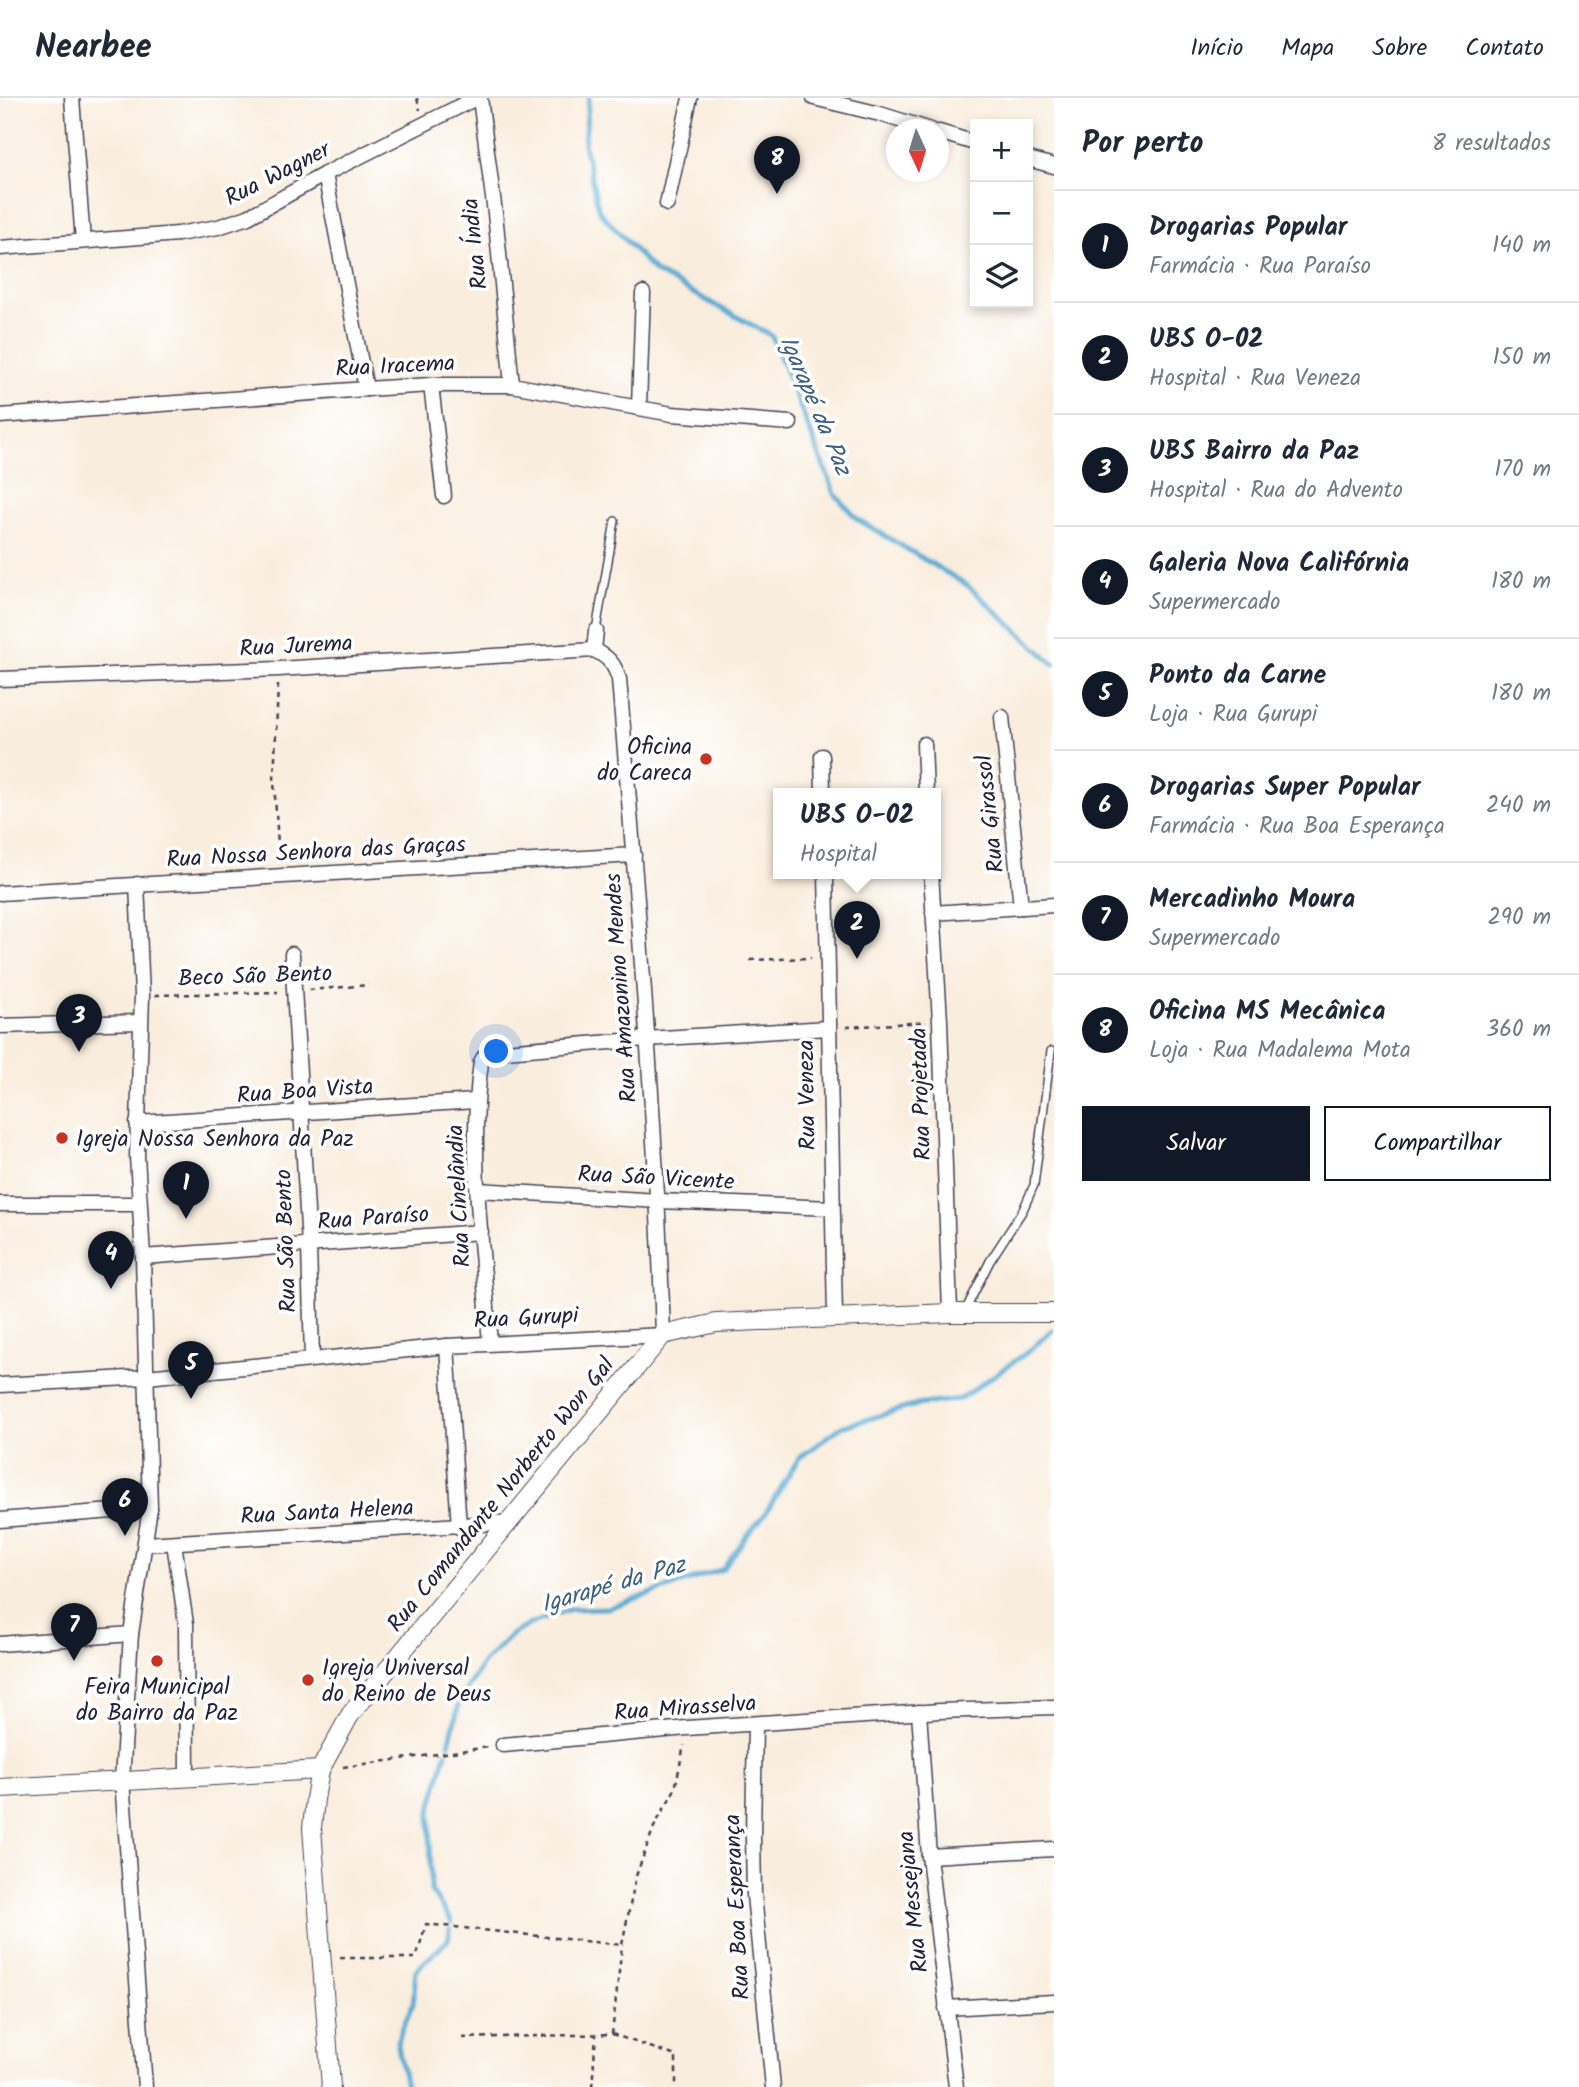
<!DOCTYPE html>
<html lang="pt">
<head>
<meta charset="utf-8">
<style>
	:root { --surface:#fff; --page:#f2f2f3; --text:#1f2937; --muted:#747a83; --line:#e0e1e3; --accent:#111827 }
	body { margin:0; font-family:Kalam,sans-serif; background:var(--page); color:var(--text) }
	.controls { position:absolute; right:21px; top:21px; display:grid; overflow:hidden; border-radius:0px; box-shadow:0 4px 10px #0003 }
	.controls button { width:63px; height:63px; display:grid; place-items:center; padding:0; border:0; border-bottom:2px solid var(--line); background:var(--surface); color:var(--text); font:35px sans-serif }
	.compass { position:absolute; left:886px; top:21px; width:63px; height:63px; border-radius:50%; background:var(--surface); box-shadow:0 4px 10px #0003; rotate:176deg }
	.you { position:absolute; left:497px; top:954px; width:24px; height:24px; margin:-18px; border:5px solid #fff; border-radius:50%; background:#1a73e8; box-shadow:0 0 0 10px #1a73e833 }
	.badge { display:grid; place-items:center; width:46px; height:46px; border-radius:50%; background:var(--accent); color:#fff; font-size:23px; font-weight:700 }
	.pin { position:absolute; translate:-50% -58px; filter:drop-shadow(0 2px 4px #0008) }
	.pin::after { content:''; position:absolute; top:37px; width:24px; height:21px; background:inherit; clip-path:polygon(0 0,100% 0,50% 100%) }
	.popup { position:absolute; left:773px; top:690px; width:168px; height:91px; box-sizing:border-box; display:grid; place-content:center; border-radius:0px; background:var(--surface); filter:drop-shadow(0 2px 5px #0005); font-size:23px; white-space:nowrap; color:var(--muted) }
	.popup b { font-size:26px; color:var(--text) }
	.popup::after { content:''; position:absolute; left:50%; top:100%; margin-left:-14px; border:14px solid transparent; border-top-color:var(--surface) }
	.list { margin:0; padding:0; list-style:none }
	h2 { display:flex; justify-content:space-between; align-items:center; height:91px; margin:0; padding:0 28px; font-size:30px }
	h2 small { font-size:23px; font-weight:400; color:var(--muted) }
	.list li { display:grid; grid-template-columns:46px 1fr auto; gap:21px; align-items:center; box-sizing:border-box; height:112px; padding:0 28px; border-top:2px solid var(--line) }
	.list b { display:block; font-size:26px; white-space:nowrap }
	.list p { margin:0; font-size:23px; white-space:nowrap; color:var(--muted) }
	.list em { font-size:23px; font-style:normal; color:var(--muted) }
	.actions { display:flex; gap:14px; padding:21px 28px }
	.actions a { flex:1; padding:16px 0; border:2px solid var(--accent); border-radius:0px; text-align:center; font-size:24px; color:var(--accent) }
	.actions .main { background:var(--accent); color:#fff }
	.icon { flex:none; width:38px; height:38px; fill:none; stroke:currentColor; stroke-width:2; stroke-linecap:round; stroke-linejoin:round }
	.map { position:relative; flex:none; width:1054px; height:1989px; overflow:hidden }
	header { display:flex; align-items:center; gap:42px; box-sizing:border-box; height:98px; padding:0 35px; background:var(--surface); border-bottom:2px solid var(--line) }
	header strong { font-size:33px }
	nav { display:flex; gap:38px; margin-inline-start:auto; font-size:24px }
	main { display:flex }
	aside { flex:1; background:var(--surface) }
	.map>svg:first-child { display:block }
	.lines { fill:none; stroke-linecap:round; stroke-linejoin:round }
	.stream { stroke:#57aad3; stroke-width:5 }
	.service-casing { stroke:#424053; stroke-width:10 }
	.minor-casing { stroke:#424053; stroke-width:17 }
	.tertiary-casing { stroke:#424053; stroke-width:20 }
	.path { stroke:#424053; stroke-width:2.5; stroke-dasharray:5 5; stroke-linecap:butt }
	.service { stroke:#fff; stroke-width:7 }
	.minor { stroke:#fff; stroke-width:14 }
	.tertiary { stroke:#fff; stroke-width:18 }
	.poi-dot { fill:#c8321e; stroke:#fff; stroke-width:2.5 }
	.labels { text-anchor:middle; stroke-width:7; stroke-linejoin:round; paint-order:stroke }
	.street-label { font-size:23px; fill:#22223b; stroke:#fff }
	.poi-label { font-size:23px; fill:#22223b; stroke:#fff; text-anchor:start }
	.water-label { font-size:24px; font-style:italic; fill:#3a5f7f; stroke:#fff }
</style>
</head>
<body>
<header>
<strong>Nearbee</strong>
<nav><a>Início</a><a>Mapa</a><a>Sobre</a><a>Contato</a></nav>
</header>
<main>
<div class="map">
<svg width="1054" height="1989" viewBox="0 0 1054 1989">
	<rect width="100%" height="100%" fill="#fff"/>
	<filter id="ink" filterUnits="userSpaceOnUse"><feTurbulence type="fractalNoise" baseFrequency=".0143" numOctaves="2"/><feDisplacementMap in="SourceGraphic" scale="14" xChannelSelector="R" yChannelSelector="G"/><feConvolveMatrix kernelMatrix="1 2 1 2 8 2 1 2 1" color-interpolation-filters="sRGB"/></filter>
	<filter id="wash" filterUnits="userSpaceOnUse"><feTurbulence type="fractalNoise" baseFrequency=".00686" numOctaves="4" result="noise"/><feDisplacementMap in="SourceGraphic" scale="28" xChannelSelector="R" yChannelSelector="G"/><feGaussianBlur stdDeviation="1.57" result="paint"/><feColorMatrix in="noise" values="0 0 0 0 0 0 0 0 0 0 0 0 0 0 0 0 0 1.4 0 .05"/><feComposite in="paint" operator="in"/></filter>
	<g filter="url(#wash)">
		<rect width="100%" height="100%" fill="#f9eddd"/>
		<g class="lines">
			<g class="stream">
				<path d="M 589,0 L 584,47 L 599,113 L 655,174 L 772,238 L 835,396 L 857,421 L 967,487 L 1054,566"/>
				<path d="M 449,1646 L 460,1602 L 483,1565 L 511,1537 L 530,1526 L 571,1511 L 608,1510 L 723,1471 L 748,1436 L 765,1416 L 799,1360 L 841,1329 L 916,1307 L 960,1301 L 1029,1253 L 1052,1232"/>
				<path d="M 446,1655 L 430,1715 L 431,1793 L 451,1822 L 451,1824"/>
				<path d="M 406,1989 L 397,1943 L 413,1906 L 416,1872 L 448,1842 L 450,1831"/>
			</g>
		</g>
	</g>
	<g filter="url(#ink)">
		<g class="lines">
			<g class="service-casing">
				<g id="service">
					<path d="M 596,532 L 615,423"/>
					<path d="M 965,1213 L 990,1163 L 1023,1112 L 1034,1087 L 1051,953"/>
				</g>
			</g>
			<g class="minor-casing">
				<g id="minor">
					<path d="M 72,0 L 83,143"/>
					<path d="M 480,0 L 495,115 L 512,287"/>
					<path d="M 814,0 L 880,16 L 931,32"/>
					<path d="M 939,34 L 975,45"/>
					<path d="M 1028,61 L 1054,68"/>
					<path d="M 325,76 L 366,291"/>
					<path d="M 667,106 L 690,0"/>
					<path d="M 0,150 L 178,136 L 218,129 L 248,119 L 325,76 L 476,0"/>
					<path d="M 431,287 L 444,398"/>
					<path d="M 639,308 L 643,195"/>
					<path d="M 0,318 L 366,291 L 431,287 L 512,287 L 672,316 L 790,325"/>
					<path d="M 594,552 L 596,533"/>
					<path d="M 0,581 L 279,571 L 594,552 C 608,559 614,565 619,581 C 637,799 656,1018 663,1237 L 447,1248 L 147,1279 L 0,1287"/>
					<path d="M 1002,619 L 1021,809"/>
					<path d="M 924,646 L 926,695"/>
					<path d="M 822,658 L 823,695"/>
					<path d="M 826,775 L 835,1219"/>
					<path d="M 931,775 L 940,923 L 950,1215"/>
					<path d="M 137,786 L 142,897 L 137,1058 L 143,1159 L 150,1410 L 131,1536 L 122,1682 L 145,1989"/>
					<path d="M 0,795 L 634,757"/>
					<path d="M 933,815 L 1054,807"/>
					<path d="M 292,856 L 309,1147 L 312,1261"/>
					<path d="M 0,928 L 139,924"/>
					<path d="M 137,1025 L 475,1003"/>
					<path d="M 478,1092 L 659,1103 L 831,1110"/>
					<path d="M 0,1106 L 139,1106"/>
					<path d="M 143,1159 L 481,1134"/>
					<path d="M 490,1245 C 483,1153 468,1057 481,964 L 484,959 L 493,954 L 646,941 L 828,930"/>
					<path d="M 447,1248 L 459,1429"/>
					<path d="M 0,1422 L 150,1410"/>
					<path d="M 174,1445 L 186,1526 L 187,1678"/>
					<path d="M 146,1446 L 511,1424"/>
					<path d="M 0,1546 L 131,1536"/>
					<path d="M 919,1614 L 929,1758 L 956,1989"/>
					<path d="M 755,1627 L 753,1738 L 754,1797 L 773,1989"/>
					<path d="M 503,1647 L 687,1630 L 940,1613 L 1054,1609"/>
					<path d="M 929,1758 L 1054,1751"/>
					<path d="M 946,1910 L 1054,1904"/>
				</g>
			</g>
			<g class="tertiary-casing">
				<g id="tertiary">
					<path d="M 0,1690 L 320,1672"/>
					<path d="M 331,1989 L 312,1730 L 315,1701 L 320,1672 L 350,1617 L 663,1237 L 716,1225 L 950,1215 L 1054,1215"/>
				</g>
			</g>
			<g class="path">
				<path d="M 417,0 L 420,12"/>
				<path d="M 278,587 L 274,683 L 279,762"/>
				<path d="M 750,862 L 811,860"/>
				<path d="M 309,892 L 369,887"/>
				<path d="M 155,897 L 278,894"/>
				<path d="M 846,929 L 926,924"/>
				<path d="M 343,1669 L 489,1649"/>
				<path d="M 340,1860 L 416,1860 L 426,1826 L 622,1847"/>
				<path d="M 612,1936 L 622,1847 L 636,1778 L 654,1729 L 675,1691 L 684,1647"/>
				<path d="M 462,1940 L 612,1936 L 676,1958 L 676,1989"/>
				<path d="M 592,1989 L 596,1937"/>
			</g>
			<use href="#service" class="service"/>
			<use href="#minor" class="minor"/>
			<use href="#tertiary" class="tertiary"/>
		</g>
	</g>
	<g class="poi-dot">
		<circle cx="706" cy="661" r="7"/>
		<circle cx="62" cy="1040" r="7"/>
		<circle cx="157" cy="1563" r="7"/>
		<circle cx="308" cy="1582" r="7"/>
	</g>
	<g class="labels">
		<g class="street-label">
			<text transform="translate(277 75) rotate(-27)" y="8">Rua Wagner</text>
			<text transform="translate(474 146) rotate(-96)" y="8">Rua Índia</text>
			<text transform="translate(395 267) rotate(-3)" y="8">Rua Iracema</text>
			<text transform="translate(296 547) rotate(-3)" y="8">Rua Jurema</text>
			<text transform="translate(989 716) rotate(-96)" y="8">Rua Girassol</text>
			<text transform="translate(316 753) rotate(-3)" y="8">Rua Nossa Senhora das Graças</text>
			<text transform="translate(255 877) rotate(-2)" y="8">Beco São Bento</text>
			<text transform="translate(620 890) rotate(-94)" y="8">Rua Amazonino Mendes</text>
			<text transform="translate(305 992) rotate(-4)" y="8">Rua Boa Vista</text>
			<text transform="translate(920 996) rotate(-92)" y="8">Rua Projetada</text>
			<text transform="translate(806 997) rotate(-91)" y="8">Rua Veneza</text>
			<text transform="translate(656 1079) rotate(3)" y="8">Rua São Vicente</text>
			<text transform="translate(458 1098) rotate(-93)" y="8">Rua Cinelândia</text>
			<text transform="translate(373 1119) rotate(-4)" y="8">Rua Paraíso</text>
			<text transform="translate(285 1143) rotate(-92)" y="8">Rua São Bento</text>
			<text transform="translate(526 1219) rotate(-3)" y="8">Rua Gurupi</text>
			<text transform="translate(500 1396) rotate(-51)" y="8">Rua Comandante Norberto Won Gal</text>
			<text transform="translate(327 1413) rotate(-3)" y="8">Rua Santa Helena</text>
			<text transform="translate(685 1609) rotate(-4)" y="8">Rua Mirasselva</text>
			<text transform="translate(912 1804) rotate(-96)" y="8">Rua Messejana</text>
			<text transform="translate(736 1809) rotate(-93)" y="8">Rua Boa Esperança</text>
		</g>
		<g class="poi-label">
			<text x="692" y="656" text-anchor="end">Oficina<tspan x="692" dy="26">do Careca</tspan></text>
			<text x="76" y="1048">Igreja Nossa Senhora da Paz</text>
			<text x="322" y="1577">Igreja Universal<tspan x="322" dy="26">do Reino de Deus</tspan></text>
			<text x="157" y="1596" text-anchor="middle">Feira Municipal<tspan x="157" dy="26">do Bairro da Paz</tspan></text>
		</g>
		<g class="water-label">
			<text transform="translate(816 307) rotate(67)" y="8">Igarapé da Paz</text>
			<text transform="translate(613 1486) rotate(-16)" y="8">Igarapé da Paz</text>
		</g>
	</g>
</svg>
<div class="controls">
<button>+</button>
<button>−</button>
<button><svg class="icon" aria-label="layers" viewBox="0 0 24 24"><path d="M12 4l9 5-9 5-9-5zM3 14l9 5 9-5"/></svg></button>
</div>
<svg class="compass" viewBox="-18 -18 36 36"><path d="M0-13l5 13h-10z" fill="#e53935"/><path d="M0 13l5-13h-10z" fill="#747a83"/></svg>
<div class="you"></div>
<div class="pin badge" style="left:186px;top:1121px">1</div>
<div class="pin badge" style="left:857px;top:861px">2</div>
<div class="popup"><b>UBS O-02</b>Hospital</div>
<div class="pin badge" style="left:79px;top:954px">3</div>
<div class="pin badge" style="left:111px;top:1191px">4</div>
<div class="pin badge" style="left:191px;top:1301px">5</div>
<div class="pin badge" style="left:125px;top:1438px">6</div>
<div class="pin badge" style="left:74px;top:1563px">7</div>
<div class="pin badge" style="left:777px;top:96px">8</div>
</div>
<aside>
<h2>Por perto<small>8 resultados</small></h2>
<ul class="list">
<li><span class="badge">1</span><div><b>Drogarias Popular</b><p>Farmácia · Rua Paraíso</p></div><em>140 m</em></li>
<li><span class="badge">2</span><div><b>UBS O-02</b><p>Hospital · Rua Veneza</p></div><em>150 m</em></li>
<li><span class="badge">3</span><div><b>UBS Bairro da Paz</b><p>Hospital · Rua do Advento</p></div><em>170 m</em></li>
<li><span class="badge">4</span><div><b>Galeria Nova Califórnia</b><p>Supermercado</p></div><em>180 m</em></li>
<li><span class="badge">5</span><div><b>Ponto da Carne</b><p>Loja · Rua Gurupi</p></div><em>180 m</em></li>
<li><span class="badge">6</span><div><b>Drogarias Super Popular</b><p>Farmácia · Rua Boa Esperança</p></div><em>240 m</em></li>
<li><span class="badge">7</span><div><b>Mercadinho Moura</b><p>Supermercado</p></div><em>290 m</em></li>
<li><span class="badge">8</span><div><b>Oficina MS Mecânica</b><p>Loja · Rua Madalema Mota</p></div><em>360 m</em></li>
</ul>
<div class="actions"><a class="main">Salvar</a><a>Compartilhar</a></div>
</aside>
</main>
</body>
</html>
